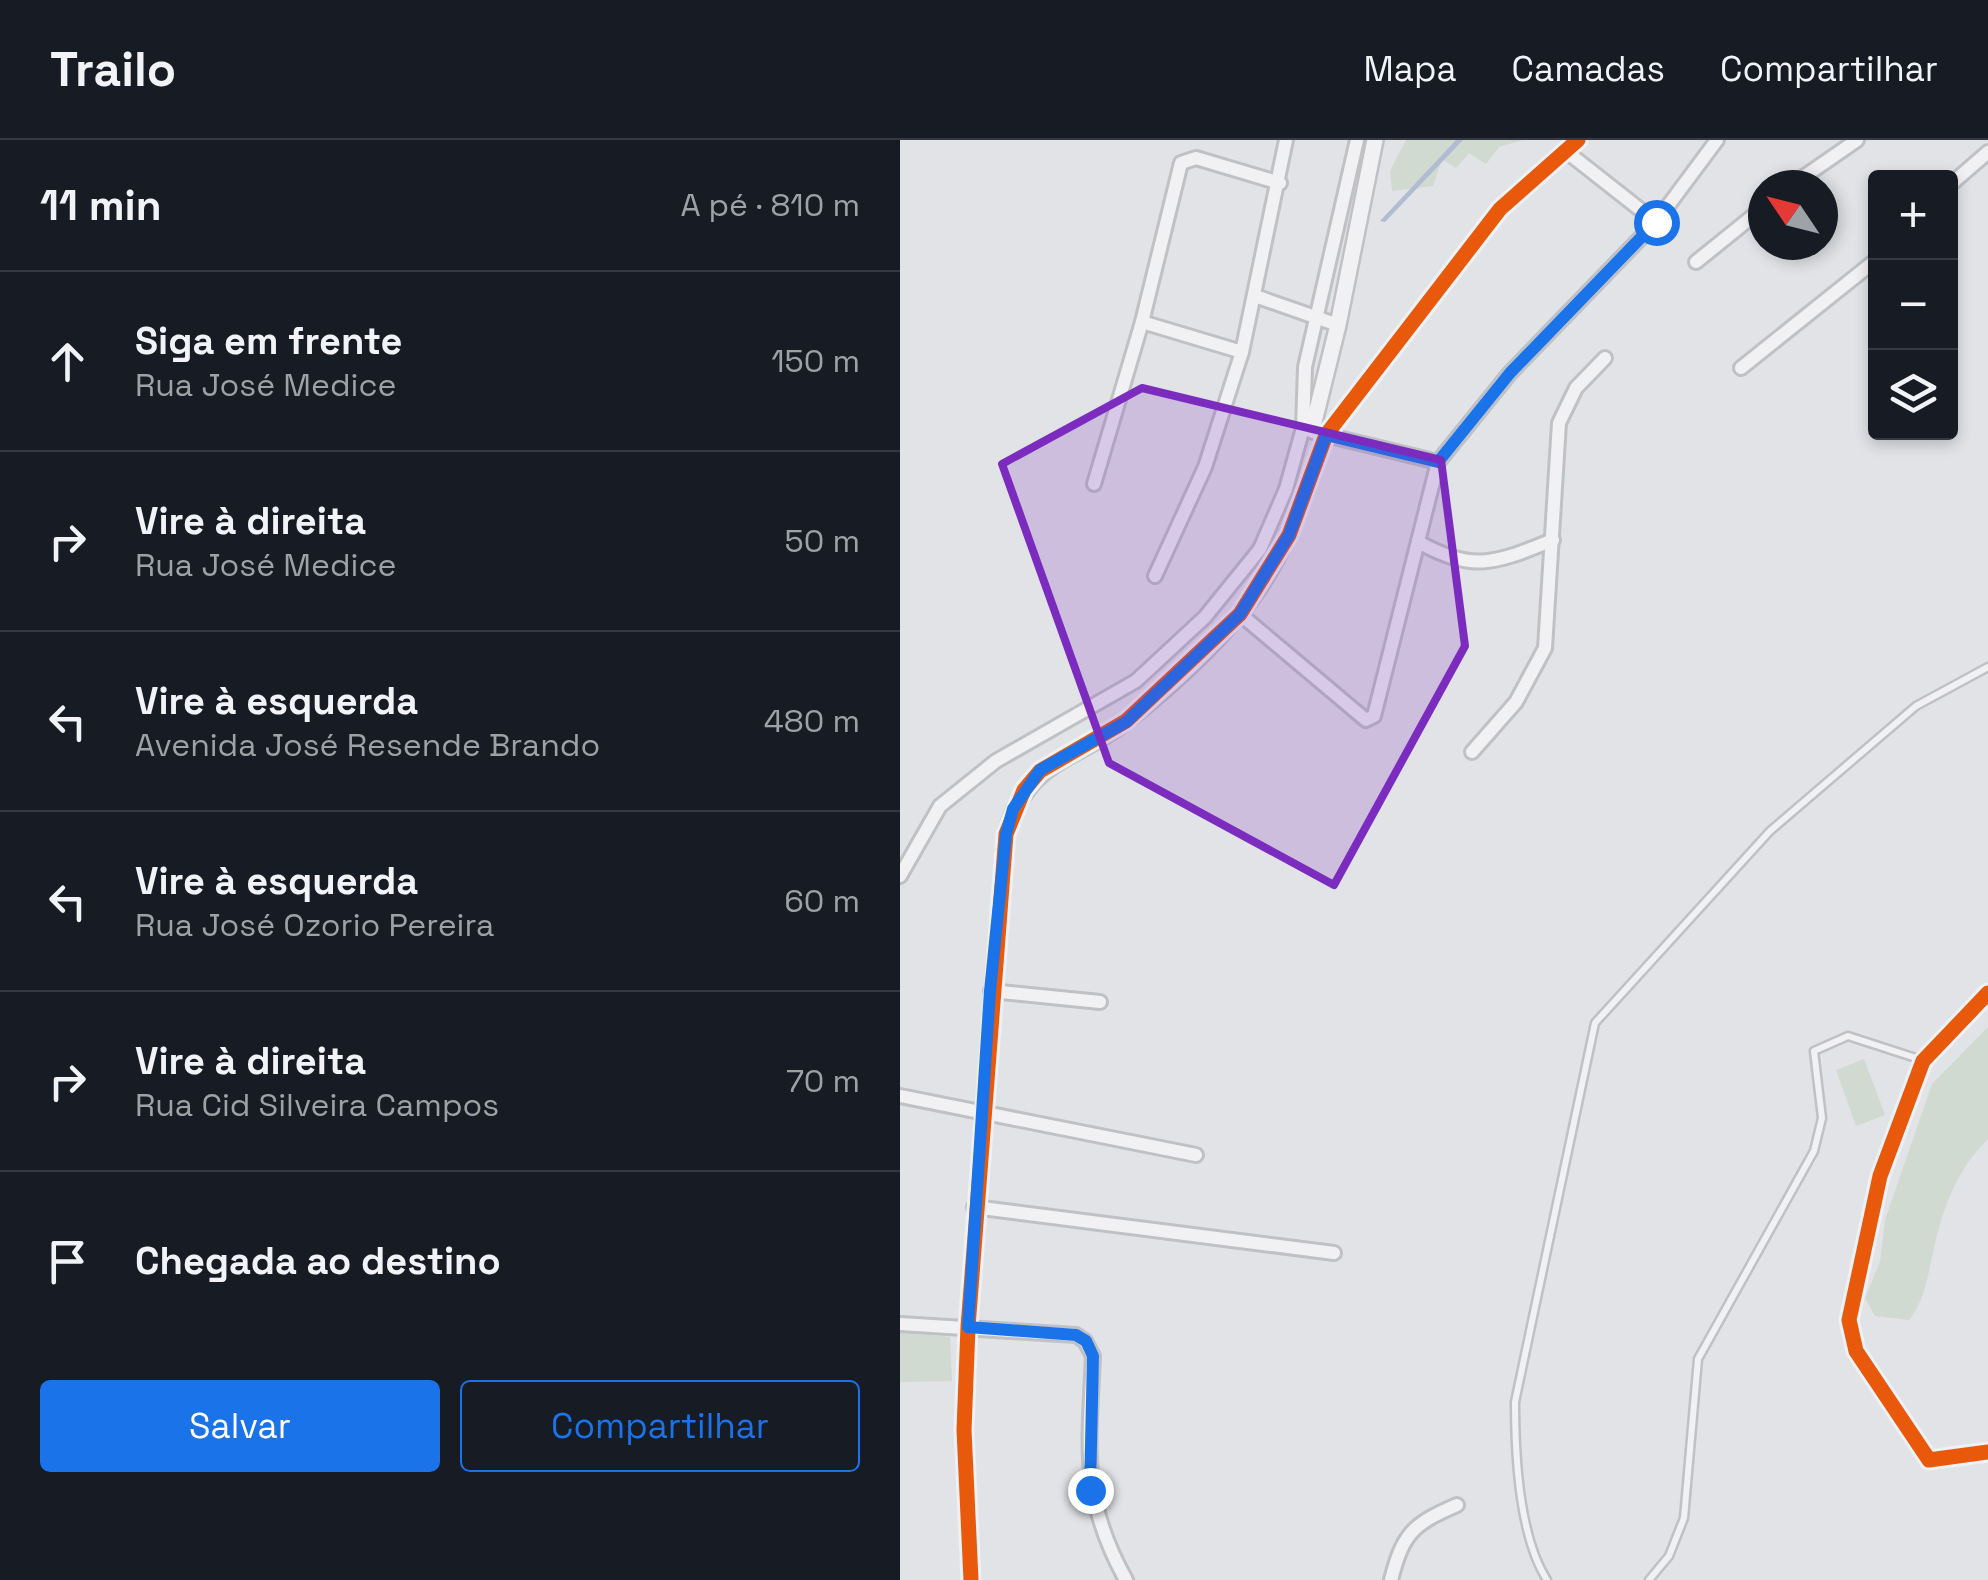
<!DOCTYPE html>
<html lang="pt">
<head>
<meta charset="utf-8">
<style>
	:root { --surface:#171b24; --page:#242831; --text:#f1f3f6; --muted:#9ea1a6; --line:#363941; --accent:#1a73e8 }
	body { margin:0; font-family:"Space Grotesk",sans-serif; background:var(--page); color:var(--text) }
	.controls { position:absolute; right:30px; top:30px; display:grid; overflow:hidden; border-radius:10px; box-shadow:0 5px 15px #0003 }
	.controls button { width:90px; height:90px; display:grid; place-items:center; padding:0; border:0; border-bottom:2px solid var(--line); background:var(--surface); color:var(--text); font:50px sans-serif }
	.compass { position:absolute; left:848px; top:30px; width:90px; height:90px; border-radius:50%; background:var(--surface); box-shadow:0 5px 15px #0003; rotate:305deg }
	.stop { position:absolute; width:30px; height:30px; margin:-22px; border:8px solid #1a73e8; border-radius:50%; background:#fff }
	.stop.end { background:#1a73e8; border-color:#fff; box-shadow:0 2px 10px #0008 }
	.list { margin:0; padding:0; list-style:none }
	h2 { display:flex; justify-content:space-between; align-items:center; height:130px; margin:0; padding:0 40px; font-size:42px }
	h2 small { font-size:32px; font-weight:400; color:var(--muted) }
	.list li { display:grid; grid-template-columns:65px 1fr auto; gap:30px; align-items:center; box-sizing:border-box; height:180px; padding:0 40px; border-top:2px solid var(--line) }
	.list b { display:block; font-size:38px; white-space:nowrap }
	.list p { margin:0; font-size:32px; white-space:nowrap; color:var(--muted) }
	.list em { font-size:32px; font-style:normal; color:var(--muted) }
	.actions { display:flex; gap:20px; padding:30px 40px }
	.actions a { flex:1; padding:22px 0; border:2px solid var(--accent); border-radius:10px; text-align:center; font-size:35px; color:var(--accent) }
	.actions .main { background:var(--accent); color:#fff }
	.icon { flex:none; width:55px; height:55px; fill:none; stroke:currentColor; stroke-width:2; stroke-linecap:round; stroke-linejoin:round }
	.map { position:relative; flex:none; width:1088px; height:1440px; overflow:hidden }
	header { display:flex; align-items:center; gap:60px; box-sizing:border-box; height:140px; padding:0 50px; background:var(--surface); border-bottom:2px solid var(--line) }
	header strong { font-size:48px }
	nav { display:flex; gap:55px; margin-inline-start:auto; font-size:35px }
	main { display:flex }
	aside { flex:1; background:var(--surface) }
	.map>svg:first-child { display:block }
	.green { fill:#d0dad1 }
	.water { fill:#afbcd2 }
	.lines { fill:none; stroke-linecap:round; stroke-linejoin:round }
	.service-casing { stroke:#bfc1c4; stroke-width:11 }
	.minor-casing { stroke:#bfc1c4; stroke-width:18 }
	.tertiary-casing { stroke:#bfc1c4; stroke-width:20 }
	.service { stroke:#f1f1f3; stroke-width:6 }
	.minor { stroke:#f1f1f3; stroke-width:12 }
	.tertiary { stroke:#f1f1f3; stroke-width:15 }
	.cycleway-casing { stroke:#eef1f6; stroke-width:21 }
	.cycleway { stroke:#e8590c; stroke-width:15 }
	.route { stroke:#1a73e8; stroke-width:12 }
	.marked { fill:#7b2cbf; fill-opacity:0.2; stroke:#7b2cbf; stroke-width:8; stroke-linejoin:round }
</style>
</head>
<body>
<header>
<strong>Trailo</strong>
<nav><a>Mapa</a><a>Camadas</a><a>Compartilhar</a></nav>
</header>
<main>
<aside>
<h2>11 min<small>A pé · 810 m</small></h2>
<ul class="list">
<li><svg class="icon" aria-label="ahead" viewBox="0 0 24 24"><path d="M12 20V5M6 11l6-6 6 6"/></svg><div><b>Siga em frente</b><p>Rua José Medice</p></div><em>150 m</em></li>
<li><svg class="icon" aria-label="right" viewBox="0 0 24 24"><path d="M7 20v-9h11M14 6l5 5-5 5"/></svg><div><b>Vire à direita</b><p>Rua José Medice</p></div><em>50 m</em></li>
<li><svg class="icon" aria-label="left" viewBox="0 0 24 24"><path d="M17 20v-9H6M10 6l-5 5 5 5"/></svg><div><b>Vire à esquerda</b><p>Avenida José Resende Brando</p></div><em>480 m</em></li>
<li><svg class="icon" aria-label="left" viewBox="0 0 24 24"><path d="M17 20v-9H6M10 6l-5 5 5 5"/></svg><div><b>Vire à esquerda</b><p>Rua José Ozorio Pereira</p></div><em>60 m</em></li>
<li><svg class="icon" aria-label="right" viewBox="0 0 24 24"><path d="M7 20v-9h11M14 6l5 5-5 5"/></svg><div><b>Vire à direita</b><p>Rua Cid Silveira Campos</p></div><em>70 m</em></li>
<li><svg class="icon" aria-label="arrive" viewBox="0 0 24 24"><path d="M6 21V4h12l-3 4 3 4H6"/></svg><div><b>Chegada ao destino</b></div></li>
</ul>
<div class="actions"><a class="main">Salvar</a><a>Compartilhar</a></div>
</aside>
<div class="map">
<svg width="1088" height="1440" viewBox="0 0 1088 1440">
	<rect width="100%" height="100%" fill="#e1e3e6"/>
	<g class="green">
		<path d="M 506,0 L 623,0 L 599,7 L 586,24 L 569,13 L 556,28 L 542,19 L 533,46 L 492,51 L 490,31 Z"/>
		<path d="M 1088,887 L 1088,999 C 1056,1030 1042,1070 1033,1113 C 1027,1138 1025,1160 1009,1180 L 975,1176 L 965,1158 L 980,1122 L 985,1080 L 1032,944 Z"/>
		<path d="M 964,919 L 985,975 L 956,986 L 936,930 Z"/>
		<path d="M 0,1192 L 50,1197 L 52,1241 L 0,1242 Z"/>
	</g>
	<path class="water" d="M 556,0 L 563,0 L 485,82 L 480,81 Z"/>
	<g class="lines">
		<g class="service-casing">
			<g id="service">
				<path d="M 647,1440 C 619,1396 615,1314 615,1262 L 695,883 L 870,691 L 1016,566 L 1088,527"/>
				<path d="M 749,1440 L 769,1416 L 784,1378 L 798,1219 L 914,1011 L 922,978 L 914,911 L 948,896 L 1022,920"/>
			</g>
		</g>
		<g class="minor-casing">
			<g id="minor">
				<path d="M 667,12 L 756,82"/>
				<path d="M 892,45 L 957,0"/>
				<path d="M 1050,45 L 1088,12"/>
				<path d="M 796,122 L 863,68"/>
				<path d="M 355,156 L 438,185"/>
				<path d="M 242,182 L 342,212"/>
				<path d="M 841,228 L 976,120"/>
				<path d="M 538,322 L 426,295 L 600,69 L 678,0"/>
				<path d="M 194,344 L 242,182 L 281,23 L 296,18 L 380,43"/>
				<path d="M 518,402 C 575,433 595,423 653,400"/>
				<path d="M 255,436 L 305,327 L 342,212 L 386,0"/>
				<path d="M 340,474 L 466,580 L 474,576 L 538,322 L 610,233 L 756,82 L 817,0"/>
				<path d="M 572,612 L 616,562 L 645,508 L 659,283 L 676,248 L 705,218"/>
				<path d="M 0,736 L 40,666 L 96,621 L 236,541 L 305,477 L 360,409 L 386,349 L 403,288 L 405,227 L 457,0"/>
				<path d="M 91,851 L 200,862"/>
				<path d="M 1088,853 L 1023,921 L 980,1036 L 949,1180 L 956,1211 L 1029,1320 L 1088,1312"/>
				<path d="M 0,956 L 296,1015"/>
				<path d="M 74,1067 L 434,1113"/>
				<path d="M 0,1184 L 176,1195 L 185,1201 L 193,1216 C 189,1306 180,1358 226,1440"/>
				<path d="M 491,1440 C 503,1393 513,1384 557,1365"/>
			</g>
		</g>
		<g class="tertiary-casing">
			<path id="tertiary" d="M 71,1440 L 64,1290 L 68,1187 L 106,694 C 128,618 174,622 229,579 C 268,548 309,511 340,473 C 384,421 403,358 426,295 L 412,290 L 438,185 L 475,0"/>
		</g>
		<use href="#service" class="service"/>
		<use href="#minor" class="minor"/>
		<use href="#tertiary" class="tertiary"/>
		<g class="cycleway-casing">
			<g id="cycleway">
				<path d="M 1088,853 L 1023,921 L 980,1036 L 949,1180 L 956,1211 L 1029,1320 L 1088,1312"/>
				<path d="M 71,1440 L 64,1290 L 68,1187 L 106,694 L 124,650 L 140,631 L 226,581 L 340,474 L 389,395 L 426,295 L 600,69 L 678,0"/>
			</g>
		</g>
		<use href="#cycleway" class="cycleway"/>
	</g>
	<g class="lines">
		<path class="route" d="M 190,1350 L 193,1216 L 186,1201 L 176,1195 L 68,1187 L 90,851 L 106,694 L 113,669 L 140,630 L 226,582 L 340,474 L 389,395 L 426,295 L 538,322 L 610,233 L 756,82"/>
	</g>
	<path class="marked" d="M 242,248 L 541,320 L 565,506 L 434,745 L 209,623 L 102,324 Z"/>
</svg>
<div class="controls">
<button>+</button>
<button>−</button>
<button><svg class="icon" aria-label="layers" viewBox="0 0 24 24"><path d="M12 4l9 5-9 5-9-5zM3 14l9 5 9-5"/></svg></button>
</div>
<svg class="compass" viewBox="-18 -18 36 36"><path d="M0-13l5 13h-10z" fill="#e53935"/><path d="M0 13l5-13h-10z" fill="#9ea1a6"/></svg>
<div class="stop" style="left:756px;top:82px"></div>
<div class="stop end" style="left:190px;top:1350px"></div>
</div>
</main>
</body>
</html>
